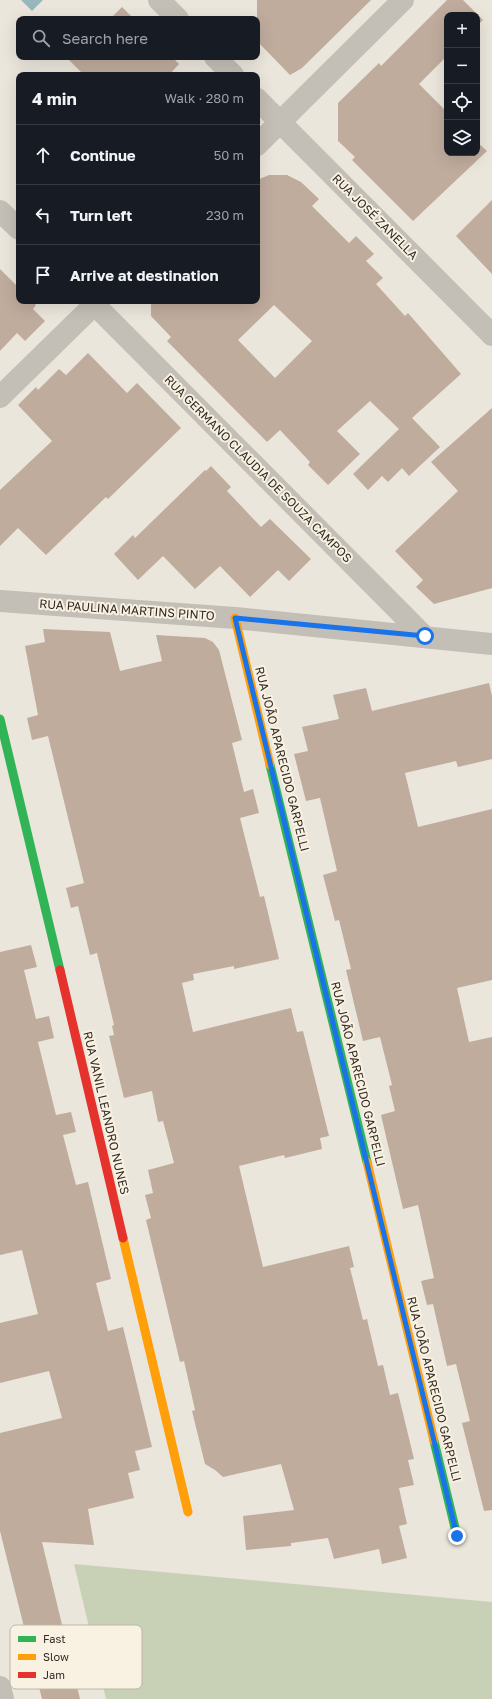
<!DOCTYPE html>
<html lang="en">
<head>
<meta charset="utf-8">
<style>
	:root { --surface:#171b24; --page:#20242c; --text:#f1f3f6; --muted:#9ea1a6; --line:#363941 }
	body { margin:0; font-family:"Golos Text",sans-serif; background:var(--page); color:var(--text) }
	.controls { position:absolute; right:12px; top:12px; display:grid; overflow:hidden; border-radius:8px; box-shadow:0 4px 16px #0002 }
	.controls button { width:36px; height:36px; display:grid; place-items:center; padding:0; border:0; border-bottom:1px solid var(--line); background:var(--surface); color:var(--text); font:20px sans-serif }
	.stop { position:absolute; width:12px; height:12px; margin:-9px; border:3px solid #1a73e8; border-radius:50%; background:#fff }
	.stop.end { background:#1a73e8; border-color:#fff; box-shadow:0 1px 4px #0008 }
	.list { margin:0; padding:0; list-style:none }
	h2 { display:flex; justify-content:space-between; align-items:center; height:52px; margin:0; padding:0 16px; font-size:17px }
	h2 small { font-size:13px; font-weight:400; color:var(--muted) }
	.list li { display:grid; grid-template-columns:26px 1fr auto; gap:12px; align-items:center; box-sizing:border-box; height:60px; padding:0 16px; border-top:1px solid var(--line) }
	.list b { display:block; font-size:15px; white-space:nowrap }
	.list em { font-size:13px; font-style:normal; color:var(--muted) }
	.icon { flex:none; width:22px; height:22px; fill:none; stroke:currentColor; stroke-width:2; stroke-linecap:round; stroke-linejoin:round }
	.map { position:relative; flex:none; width:492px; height:1699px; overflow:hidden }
	.search { position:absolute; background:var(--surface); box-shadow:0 4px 16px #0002; left:16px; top:16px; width:244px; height:44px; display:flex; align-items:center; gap:10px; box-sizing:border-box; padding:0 14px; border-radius:8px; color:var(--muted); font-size:15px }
	.panel { position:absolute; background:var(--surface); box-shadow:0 4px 16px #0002; left:16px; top:72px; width:244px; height:232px; border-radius:8px }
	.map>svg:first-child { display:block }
	.green { fill:#c8d1b6 }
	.water { fill:#98b7bc }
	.building { fill:#bfac9d; fill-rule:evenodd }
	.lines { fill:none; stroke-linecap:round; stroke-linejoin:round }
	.street { stroke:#c3beb6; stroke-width:22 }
	.fast { stroke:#30b455; stroke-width:9 }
	.slow { stroke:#ff9f0a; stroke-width:9 }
	.jam { stroke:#e5322d; stroke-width:9 }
	.route { stroke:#1a73e8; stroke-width:5 }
	.labels { text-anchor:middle; stroke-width:4; stroke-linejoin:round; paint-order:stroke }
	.street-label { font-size:12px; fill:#332b25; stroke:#f9f2e2 }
	.key { fill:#f9f2e2; stroke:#beb6a9; stroke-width:1 }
	.key-label { font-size:11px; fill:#332b25 }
</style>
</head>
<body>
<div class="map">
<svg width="492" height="1699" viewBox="0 0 492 1699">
	<rect width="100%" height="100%" fill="#ebe6dc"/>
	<path class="green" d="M 74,1564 L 492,1602 L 492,1699 L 106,1699 Z"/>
	<path class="water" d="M 21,0 L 43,0 L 32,11 Z"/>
	<g class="building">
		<path d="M 257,0 L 371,0 L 302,68 L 290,75 L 257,41 Z"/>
		<path d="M 447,0 L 463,0 L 483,20 L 477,26 L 477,15 L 447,15 L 447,56 L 419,84 L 447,112 L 447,153 L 477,153 L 477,142 L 487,151 L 413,221 L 352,160 L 355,157 L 338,141 L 338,103 L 379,63 L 381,66 Z"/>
		<path d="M 122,7 L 134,19 L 110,19 Z"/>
		<path d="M 72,57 L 172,57 L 179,64 L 169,75 L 84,75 L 69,60 Z"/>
		<path d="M 269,175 L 287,175 L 301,182 L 319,199 L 312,206 L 349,243 L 356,236 L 374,254 L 366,261 L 383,278 L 376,284 L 405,316 L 408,313 L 461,374 L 412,418 L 440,447 L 409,476 L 402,468 L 388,482 L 382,476 L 368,490 L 353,474 L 399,429 L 370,401 L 337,431 L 360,454 L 328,485 L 308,465 L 310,462 L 280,430 L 267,442 L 167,341 L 171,337 L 151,316 L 151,301 L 257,301 L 257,180 ZM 274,305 L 312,341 L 275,378 L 238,340 Z"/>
		<path d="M 492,200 L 492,274 L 456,236 Z"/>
		<path d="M 0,269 L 19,288 L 19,301 L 31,301 L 36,305 L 33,309 L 45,321 L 25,341 L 17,333 L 0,351 Z"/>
		<path d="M 88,353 L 127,393 L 137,383 L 181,428 L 108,499 L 106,497 L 46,555 L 18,528 L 0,546 L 0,490 L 52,441 L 18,405 L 36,387 L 38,390 L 59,369 L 66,375 Z"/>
		<path d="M 492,408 L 492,588 L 434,604 L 416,587 L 423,580 L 395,551 L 458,491 L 431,462 Z"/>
		<path d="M 211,466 L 231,487 L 227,491 L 261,527 L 270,519 L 311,559 L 289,581 L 278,570 L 250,597 L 220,566 L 195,589 L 163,556 L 138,580 L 114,554 L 133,535 L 135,538 L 205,470 L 206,471 Z"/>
		<path d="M 43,629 L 110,632 L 120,671 L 162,661 L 156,635 L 205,638 L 213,642 L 219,650 L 242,740 L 232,743 L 244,792 L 253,789 L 259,813 L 240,818 L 260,897 L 264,896 L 279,959 L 234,969 L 234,966 L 193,974 L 194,980 L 182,983 L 193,1032 L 291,1008 L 297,1032 L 303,1031 L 329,1136 L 320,1138 L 322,1149 L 285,1158 L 284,1155 L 239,1166 L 263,1267 L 349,1246 L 354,1267 L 350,1268 L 363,1320 L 367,1319 L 378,1366 L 383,1365 L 390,1395 L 398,1393 L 414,1459 L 408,1460 L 414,1485 L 399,1488 L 407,1524 L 399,1526 L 407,1558 L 382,1564 L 379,1549 L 334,1559 L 328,1538 L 291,1543 L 291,1546 L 246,1550 L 243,1516 L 294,1510 L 281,1464 L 223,1477 L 215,1470 L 205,1464 L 192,1411 L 195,1410 L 184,1361 L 180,1362 L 146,1220 L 151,1218 L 145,1195 L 153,1193 L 148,1170 L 174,1163 L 163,1121 L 158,1122 L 152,1091 L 124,1098 L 109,1036 L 114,1035 L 112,1026 L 114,1025 L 97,953 L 90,955 L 78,906 L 71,908 L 66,888 L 84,883 L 48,736 L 32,740 L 27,718 L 38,715 L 25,646 L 45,642 Z"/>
		<path d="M 489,683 L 492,696 L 492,759 L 458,767 L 456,761 L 405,773 L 418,827 L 492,809 L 492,980 L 457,988 L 469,1042 L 492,1037 L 492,1510 L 484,1511 L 462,1423 L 470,1421 L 456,1364 L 447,1366 L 433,1304 L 427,1305 L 421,1281 L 434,1278 L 418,1205 L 403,1209 L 381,1115 L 395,1111 L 389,1086 L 392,1085 L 380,1037 L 363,1041 L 346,970 L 351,969 L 339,920 L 335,921 L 323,875 L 337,871 L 320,798 L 306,801 L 294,754 L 308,751 L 302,727 L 339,719 L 333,695 L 366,688 L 372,711 Z"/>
		<path d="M 31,945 L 37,967 L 24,970 L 36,1019 L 49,1016 L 54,1038 L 38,1042 L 56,1115 L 71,1112 L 76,1132 L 63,1135 L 76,1185 L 88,1182 L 111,1279 L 96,1283 L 108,1331 L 123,1327 L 152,1447 L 135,1451 L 140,1470 L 128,1473 L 134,1498 L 88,1509 L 94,1545 L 42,1542 L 80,1699 L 42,1699 L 0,1531 L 0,1433 L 62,1418 L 49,1371 L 0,1383 L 0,1323 L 38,1314 L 22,1250 L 0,1255 L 0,952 Z"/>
	</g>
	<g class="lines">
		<g class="street">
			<path d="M 159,0 L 178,19"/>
			<path d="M 215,57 L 233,75"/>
			<path d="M 257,99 L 492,335"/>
			<path d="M 257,145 L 403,0"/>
			<path d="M 0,211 L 19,229"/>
			<path d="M 91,301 L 425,637"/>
			<path d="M 0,397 L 98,301"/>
			<path d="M 0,601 L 235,618 L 492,644"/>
			<path d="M 0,1687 L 3,1699"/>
		</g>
		<g class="fast">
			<path d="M 0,719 L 60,970"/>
			<path d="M 270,765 L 367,1162"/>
			<path d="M 434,1441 L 457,1536"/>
		</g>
		<g class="slow">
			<path d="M 235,618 L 270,765"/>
			<path d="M 367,1162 L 434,1441"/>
			<path d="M 123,1238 L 188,1512"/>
		</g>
		<path class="jam" d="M 60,970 L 123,1238"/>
	</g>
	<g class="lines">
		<path class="route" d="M 425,636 L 235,618 L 457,1536"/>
	</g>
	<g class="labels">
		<g class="street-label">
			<text transform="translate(375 217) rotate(45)" y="4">RUA JOSÉ ZANELLA</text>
			<text transform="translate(258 469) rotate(45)" y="4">RUA GERMANO CLAUDIA DE SOUZA CAMPOS</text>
			<text transform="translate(127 610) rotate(4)" y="4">RUA PAULINA MARTINS PINTO</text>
			<text transform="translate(282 759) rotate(76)" y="4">RUA JOÃO APARECIDO GARPELLI</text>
			<text transform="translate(358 1074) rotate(76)" y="4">RUA JOÃO APARECIDO GARPELLI</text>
			<text transform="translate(106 1113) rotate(77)" y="4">RUA VANIL LEANDRO NUNES</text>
			<text transform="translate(434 1389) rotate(76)" y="4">RUA JOÃO APARECIDO GARPELLI</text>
		</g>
	</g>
	<rect x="10" y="1625" width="132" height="64" rx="6" class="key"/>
	<rect x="18" y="1636" width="18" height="6" fill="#30b455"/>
	<rect x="18" y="1654" width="18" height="6" fill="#ff9f0a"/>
	<rect x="18" y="1672" width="18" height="6" fill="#e5322d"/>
	<g class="key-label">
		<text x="43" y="1643">Fast</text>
		<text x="43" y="1661">Slow</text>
		<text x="43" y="1679">Jam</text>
	</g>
</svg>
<div class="controls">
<button>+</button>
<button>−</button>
<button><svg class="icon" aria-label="locate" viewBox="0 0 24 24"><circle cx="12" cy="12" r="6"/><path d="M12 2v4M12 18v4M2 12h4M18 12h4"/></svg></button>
<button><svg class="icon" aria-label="layers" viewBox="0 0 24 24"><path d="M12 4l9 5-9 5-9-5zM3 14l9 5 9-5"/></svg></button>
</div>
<div class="stop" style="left:425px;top:636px"></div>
<div class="stop end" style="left:457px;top:1536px"></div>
<div class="search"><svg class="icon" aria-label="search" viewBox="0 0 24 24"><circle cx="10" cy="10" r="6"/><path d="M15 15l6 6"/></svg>Search here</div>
<section class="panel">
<h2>4 min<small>Walk · 280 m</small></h2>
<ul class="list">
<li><svg class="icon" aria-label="ahead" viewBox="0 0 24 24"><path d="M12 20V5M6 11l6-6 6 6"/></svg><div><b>Continue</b></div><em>50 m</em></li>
<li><svg class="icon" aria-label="left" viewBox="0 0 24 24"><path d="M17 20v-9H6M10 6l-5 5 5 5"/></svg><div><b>Turn left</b></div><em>230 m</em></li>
<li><svg class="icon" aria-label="arrive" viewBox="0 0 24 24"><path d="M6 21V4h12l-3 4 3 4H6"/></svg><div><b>Arrive at destination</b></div></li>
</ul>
</section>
</div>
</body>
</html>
